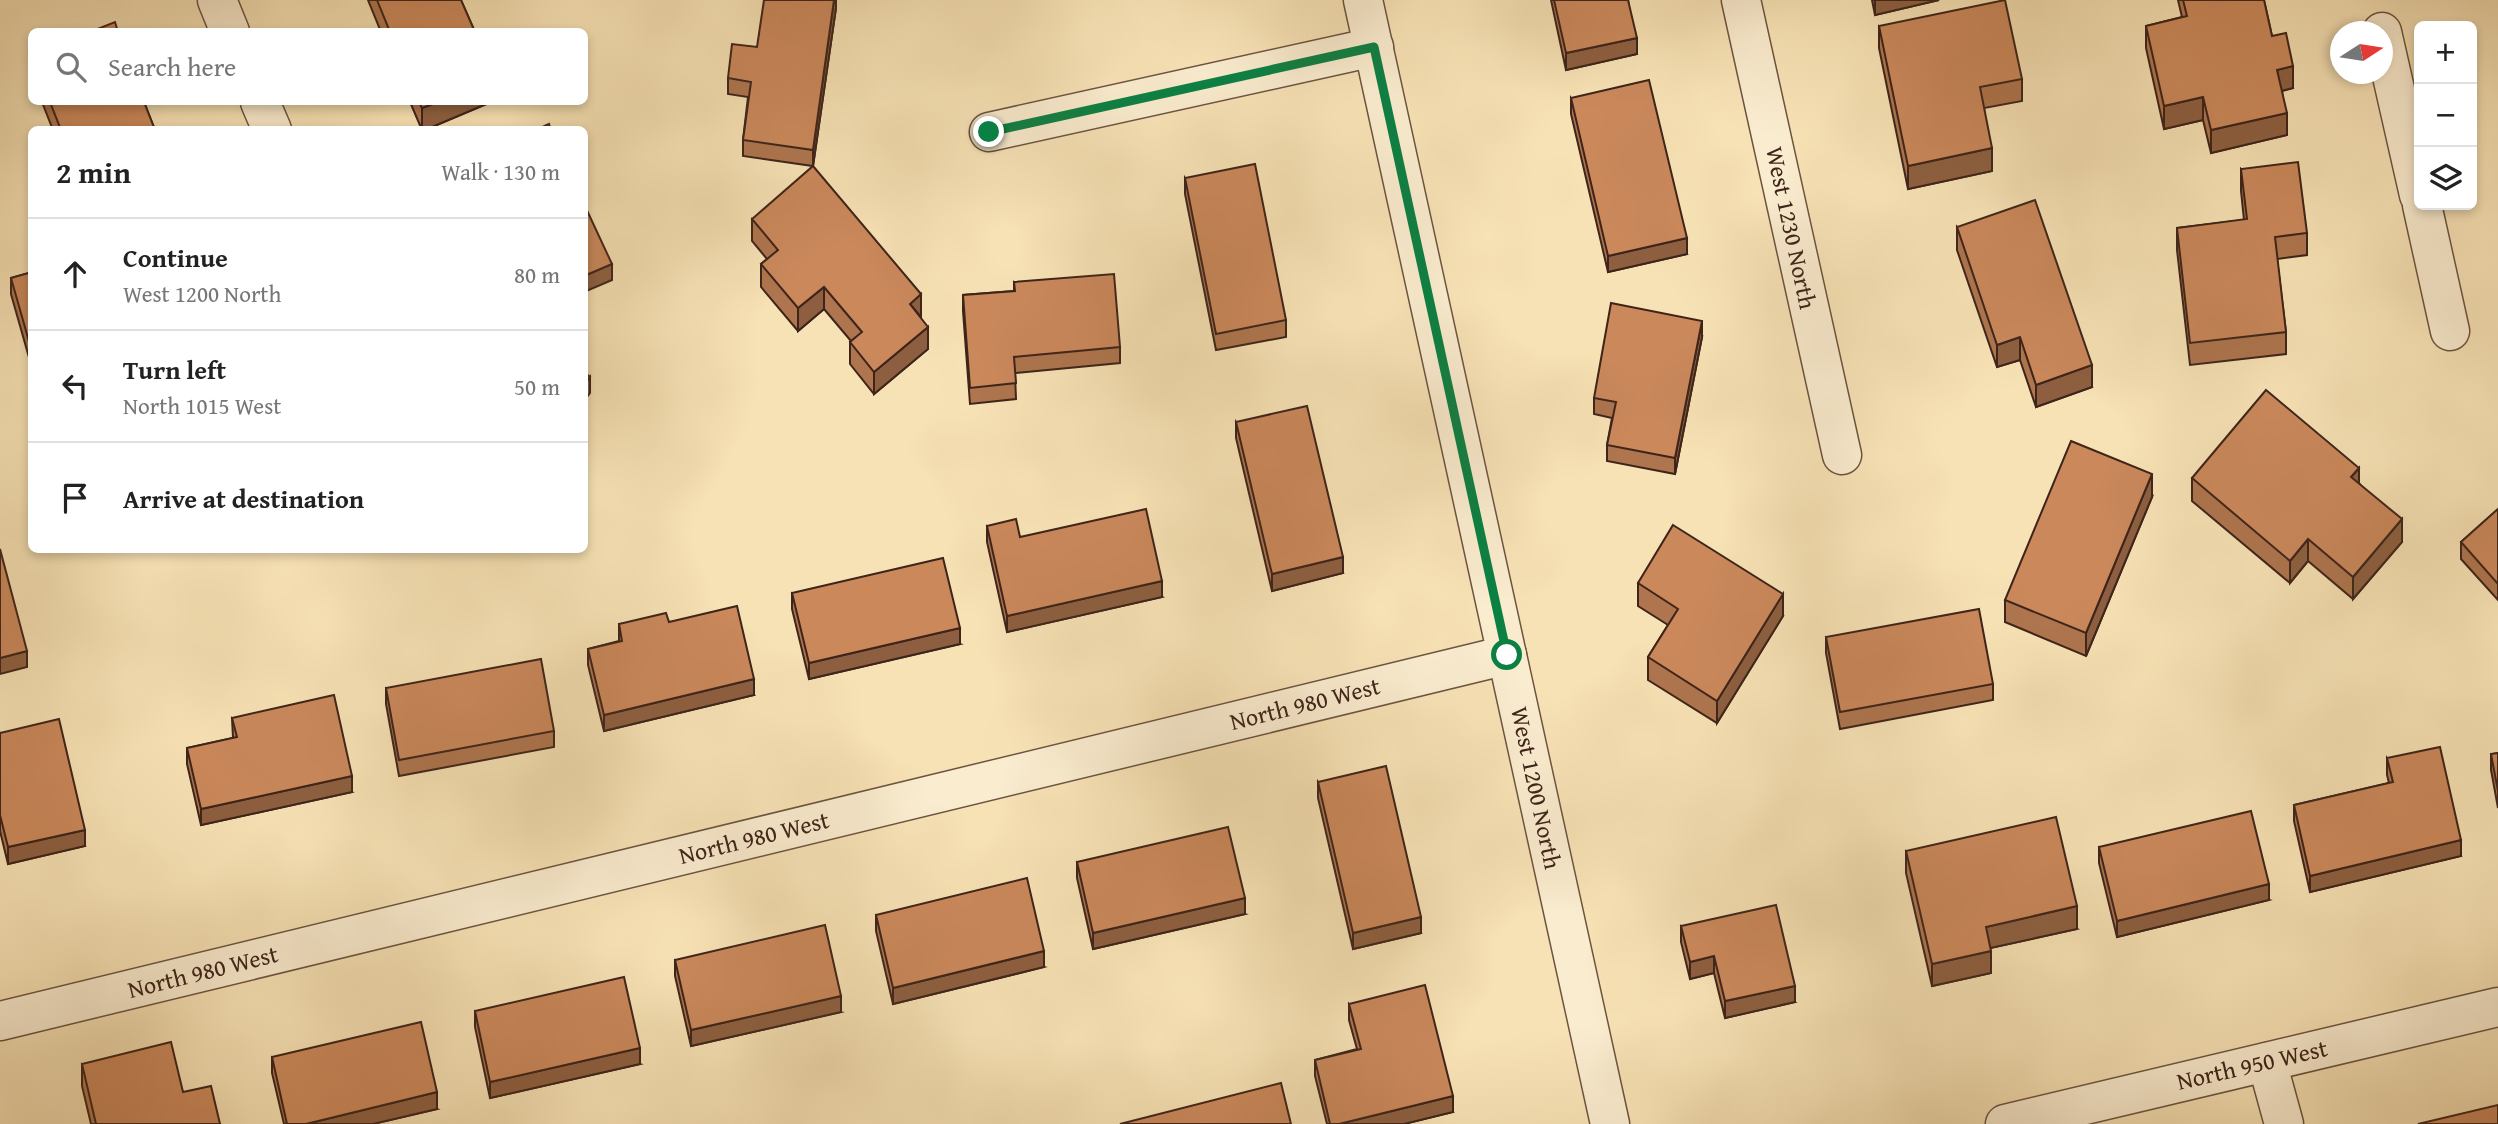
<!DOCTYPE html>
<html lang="en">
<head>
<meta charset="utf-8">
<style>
	:root { --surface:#fff; --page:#f2f2f2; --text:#222; --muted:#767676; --line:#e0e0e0 }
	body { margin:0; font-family:"Gentium Book Plus",serif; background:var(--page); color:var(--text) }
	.controls { position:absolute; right:21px; top:21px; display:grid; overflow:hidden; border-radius:10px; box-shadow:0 4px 10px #0003 }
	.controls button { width:63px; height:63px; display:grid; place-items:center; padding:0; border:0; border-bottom:2px solid var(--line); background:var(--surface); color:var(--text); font:35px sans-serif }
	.compass { position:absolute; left:2330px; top:21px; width:63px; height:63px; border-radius:50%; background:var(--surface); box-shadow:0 4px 10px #0003; rotate:78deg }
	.stop { position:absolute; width:21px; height:21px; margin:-16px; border:5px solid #0b8043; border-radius:50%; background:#fff }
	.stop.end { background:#0b8043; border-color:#fff; box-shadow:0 2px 7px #0008 }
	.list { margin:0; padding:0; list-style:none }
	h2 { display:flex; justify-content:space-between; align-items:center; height:91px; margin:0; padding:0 28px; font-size:30px }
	h2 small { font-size:23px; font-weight:400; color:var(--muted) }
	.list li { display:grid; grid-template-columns:46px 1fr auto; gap:21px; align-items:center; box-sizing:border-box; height:112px; padding:0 28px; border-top:2px solid var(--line) }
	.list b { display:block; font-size:26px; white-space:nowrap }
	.list p { margin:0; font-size:23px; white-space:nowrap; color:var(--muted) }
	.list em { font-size:23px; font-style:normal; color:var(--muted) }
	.icon { flex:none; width:38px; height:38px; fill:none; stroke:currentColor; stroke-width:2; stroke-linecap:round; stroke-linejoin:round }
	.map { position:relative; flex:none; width:2498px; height:1124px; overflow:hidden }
	.search { position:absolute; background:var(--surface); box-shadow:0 4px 10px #0003; left:28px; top:28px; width:560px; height:77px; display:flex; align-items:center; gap:18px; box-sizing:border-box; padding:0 24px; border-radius:10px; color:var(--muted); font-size:26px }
	.panel { position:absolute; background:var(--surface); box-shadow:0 4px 10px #0003; left:28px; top:126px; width:560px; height:427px; border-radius:10px }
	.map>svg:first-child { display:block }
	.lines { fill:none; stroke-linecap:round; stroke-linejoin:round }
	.minor-casing { stroke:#6c5441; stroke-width:41 }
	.minor { stroke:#faeccf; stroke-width:38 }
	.wall { fill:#ae754e; stroke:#3e241a; stroke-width:2 }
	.shaded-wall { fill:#8d5f40; stroke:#3e241a; stroke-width:2 }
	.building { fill:#ca885b; stroke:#3e241a; stroke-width:2 }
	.route { stroke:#0b8043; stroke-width:9 }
	.labels { text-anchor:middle; stroke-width:7; stroke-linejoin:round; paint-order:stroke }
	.street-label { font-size:24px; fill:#3e241a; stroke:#faeccf }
</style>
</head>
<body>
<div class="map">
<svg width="2498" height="1124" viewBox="0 0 2498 1124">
	<rect width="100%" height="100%" fill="#f7e2b5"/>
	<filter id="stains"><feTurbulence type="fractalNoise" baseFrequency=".00286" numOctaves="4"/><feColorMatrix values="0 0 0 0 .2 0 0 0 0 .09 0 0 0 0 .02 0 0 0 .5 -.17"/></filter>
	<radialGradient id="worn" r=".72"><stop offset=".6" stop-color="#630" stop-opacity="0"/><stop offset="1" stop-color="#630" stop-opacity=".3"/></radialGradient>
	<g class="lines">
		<g class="minor-casing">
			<g id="minor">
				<path d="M 217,0 L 230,32"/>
				<path d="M 1363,0 L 1610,1124"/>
				<path d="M 1741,0 L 1842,455"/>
				<path d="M 2382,32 L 2419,195"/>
				<path d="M 260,102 L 272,130"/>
				<path d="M 989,132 L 1374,47"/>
				<path d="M 2422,205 L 2450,331"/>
				<path d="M 0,1021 L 1507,655"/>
				<path d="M 2267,1062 L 2284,1124"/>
				<path d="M 2005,1124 L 2498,1007"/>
			</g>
		</g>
		<use href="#minor" class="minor"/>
	</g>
	<g class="wall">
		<path d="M 368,0 L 461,0 L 475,32 L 381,32 Z"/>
		<path d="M 836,0 L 836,8 L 813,166 L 743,156 L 743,140 L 748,97 L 728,94 L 728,78 L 757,47 Z"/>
		<path d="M 1551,0 L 1628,0 L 1637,54 L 1566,70 Z"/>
		<path d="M 1872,0 L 1939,0 L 1875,15 Z"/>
		<path d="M 2178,0 L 2264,0 L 2272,36 L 2293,88 L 2282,91 L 2287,135 L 2211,153 L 2203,120 L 2164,129 L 2146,48 L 2146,26 L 2182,17 Z"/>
		<path d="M 1879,26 L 2022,79 L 2022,101 L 1984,108 L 1992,171 L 1908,189 L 1879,48 Z"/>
		<path d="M 1571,98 L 1687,254 L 1608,272 L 1571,114 Z"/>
		<path d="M 42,102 L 144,102 L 155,130 L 53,130 Z"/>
		<path d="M 410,102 L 491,102 L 425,130 L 422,130 Z"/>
		<path d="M 2241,169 L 2307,233 L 2307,255 L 2277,259 L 2286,332 L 2286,354 L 2190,365 L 2177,250 L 2177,228 L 2244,220 L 2241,191 Z"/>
		<path d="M 1185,178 L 1286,320 L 1286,337 L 1216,350 L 1185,194 Z"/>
		<path d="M 752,219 L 920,317 L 928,349 L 874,394 L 850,364 L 850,342 L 851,341 L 824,309 L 798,331 L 761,287 L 761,264 L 767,259 L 752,241 Z"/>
		<path d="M 1957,227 L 2092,387 L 2036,407 L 2020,360 L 1997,367 L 1957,250 Z"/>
		<path d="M 32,272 L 32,368 L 11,294 L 11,278 Z"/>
		<path d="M 1014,282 L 1120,347 L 1120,363 L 1015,373 L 1016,399 L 970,404 L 963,311 L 963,295 L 1014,291 Z"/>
		<path d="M 1702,337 L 1675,474 L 1607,461 L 1607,445 L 1612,418 L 1594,414 L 1594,398 Z"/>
		<path d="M 1236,422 L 1343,573 L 1272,591 L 1236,438 Z"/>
		<path d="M 2192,478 L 2359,483 L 2402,542 L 2353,599 L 2308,561 L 2290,583 L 2192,501 Z"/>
		<path d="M 2152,497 L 2086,656 L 2005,622 L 2005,600 Z"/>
		<path d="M 2498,509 L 2498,600 L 2461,559 L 2461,542 Z"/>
		<path d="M 987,526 L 1020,537 L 1162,597 L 1007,632 L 987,542 Z"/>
		<path d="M 1638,583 L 1783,616 L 1717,723 L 1648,680 L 1648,657 L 1668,625 L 1638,606 Z"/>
		<path d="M 792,593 L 960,644 L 809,679 L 792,609 Z"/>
		<path d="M 669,622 L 754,695 L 604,731 L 588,665 L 588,649 L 619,641 L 619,624 Z"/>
		<path d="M 1826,637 L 1993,684 L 1993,700 L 1840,729 L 1826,653 Z"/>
		<path d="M 386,688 L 554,731 L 554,747 L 399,776 L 386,704 Z"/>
		<path d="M 232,718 L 352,792 L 201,825 L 187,764 L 187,748 L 233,738 Z"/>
		<path d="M 0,733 L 85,846 L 8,864 L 0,831 Z"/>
		<path d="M 2498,753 L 2498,808 L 2491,770 L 2491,754 Z"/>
		<path d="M 2387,758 L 2461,856 L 2310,892 L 2294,821 L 2294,805 L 2389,783 L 2387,775 Z"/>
		<path d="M 1318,782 L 1421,933 L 1353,949 L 1318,798 Z"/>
		<path d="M 2099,847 L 2269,900 L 2117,937 L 2099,863 Z"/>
		<path d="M 1906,851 L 2077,929 L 1990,948 L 1991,973 L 1932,986 L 1906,873 Z"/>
		<path d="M 1077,862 L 1245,914 L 1093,949 L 1077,878 Z"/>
		<path d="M 876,915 L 1044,967 L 893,1004 L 876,931 Z"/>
		<path d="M 1681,926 L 1795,1002 L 1725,1018 L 1714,973 L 1690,979 L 1681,942 Z"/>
		<path d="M 675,960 L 841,1012 L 691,1046 L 675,976 Z"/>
		<path d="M 1349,1004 L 1453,1112 L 1404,1124 L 1327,1124 L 1315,1076 L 1315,1060 L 1357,1049 L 1349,1020 Z"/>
		<path d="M 475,1011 L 640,1064 L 490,1098 L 475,1027 Z"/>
		<path d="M 272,1057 L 437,1109 L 373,1124 L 284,1124 L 272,1073 Z"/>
		<path d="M 82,1064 L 183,1092 L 220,1124 L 91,1124 L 82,1086 Z"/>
	</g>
	<g class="shaded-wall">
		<path d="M 834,0 L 836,0 L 836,8 L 813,166 L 813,150 Z"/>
		<path d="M 1875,0 L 1939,0 L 1875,15 Z"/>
		<path d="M 1637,38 L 1637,54 L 1566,70 L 1566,53 Z"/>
		<path d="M 2293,66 L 2293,88 L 2277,92 L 2277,70 Z"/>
		<path d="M 2203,97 L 2203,120 L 2164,129 L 2164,106 Z"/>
		<path d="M 438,102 L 491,102 L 425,130 L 422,130 L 422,108 Z"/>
		<path d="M 2287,113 L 2287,135 L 2211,153 L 2211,130 Z"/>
		<path d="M 1992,148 L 1992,171 L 1908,189 L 1908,166 Z"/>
		<path d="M 1687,238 L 1687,254 L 1608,272 L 1608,256 Z"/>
		<path d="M 612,264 L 612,280 L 584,292 L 584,276 Z"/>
		<path d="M 824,287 L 824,309 L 798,331 L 798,308 Z"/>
		<path d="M 921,294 L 921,317 L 910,304 Z"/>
		<path d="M 1702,321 L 1702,337 L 1675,474 L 1675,458 Z"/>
		<path d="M 928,327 L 928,349 L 874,394 L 874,372 Z"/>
		<path d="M 2020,337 L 2020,360 L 1997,367 L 1997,345 Z"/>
		<path d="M 2092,365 L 2092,387 L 2036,407 L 2036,385 Z"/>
		<path d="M 590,377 L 590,393 L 584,401 L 584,385 Z"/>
		<path d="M 2359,468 L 2359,490 L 2351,477 Z"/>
		<path d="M 2152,474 L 2152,497 L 2086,656 L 2086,633 Z"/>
		<path d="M 2402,519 L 2402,542 L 2353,599 L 2353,577 Z"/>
		<path d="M 2308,539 L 2308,561 L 2290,583 L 2290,561 Z"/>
		<path d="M 1343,557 L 1343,573 L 1272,591 L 1272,574 Z"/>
		<path d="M 1162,581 L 1162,597 L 1007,632 L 1007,616 Z"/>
		<path d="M 1783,594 L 1783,616 L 1717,723 L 1717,701 Z"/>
		<path d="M 960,628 L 960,644 L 809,679 L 809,663 Z"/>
		<path d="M 27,651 L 27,667 L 0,674 L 0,658 Z"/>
		<path d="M 754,679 L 754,695 L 604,731 L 604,715 Z"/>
		<path d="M 352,776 L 352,792 L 201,825 L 201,809 Z"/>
		<path d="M 85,830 L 85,846 L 8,864 L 8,847 Z"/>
		<path d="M 2461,840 L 2461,856 L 2310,892 L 2310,876 Z"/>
		<path d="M 2269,884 L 2269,900 L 2117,937 L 2117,921 Z"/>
		<path d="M 1245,898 L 1245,914 L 1093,949 L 1093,933 Z"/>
		<path d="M 2077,906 L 2077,929 L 1986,949 L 1986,927 Z"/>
		<path d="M 1421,917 L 1421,933 L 1353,949 L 1353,933 Z"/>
		<path d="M 1044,951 L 1044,967 L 893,1004 L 893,988 Z"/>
		<path d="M 1991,951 L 1991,973 L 1932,986 L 1932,964 Z"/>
		<path d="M 1714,956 L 1714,973 L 1690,979 L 1690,962 Z"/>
		<path d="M 1795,986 L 1795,1002 L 1725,1018 L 1725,1001 Z"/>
		<path d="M 841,996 L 841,1012 L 691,1046 L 691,1030 Z"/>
		<path d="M 640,1048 L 640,1064 L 490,1098 L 490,1082 Z"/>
		<path d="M 437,1092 L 437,1109 L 373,1124 L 306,1124 Z"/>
		<path d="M 1453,1096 L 1453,1112 L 1404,1124 L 1339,1124 Z"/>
	</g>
	<g class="building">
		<path d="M 377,0 L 461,0 L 475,32 L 390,32 Z"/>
		<path d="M 764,0 L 834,0 L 813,150 L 743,140 L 751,82 L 728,78 L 732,44 L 757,47 Z"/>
		<path d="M 1554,0 L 1628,0 L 1637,38 L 1566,53 Z"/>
		<path d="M 2005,0 L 2022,79 L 1980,87 L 1992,148 L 1908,166 L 1879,26 Z"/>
		<path d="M 2183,0 L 2264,0 L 2272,36 L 2286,33 L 2293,66 L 2277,70 L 2287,113 L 2211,130 L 2203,97 L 2164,106 L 2146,26 L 2187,16 Z"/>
		<path d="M 115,22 L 118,32 L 90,32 Z"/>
		<path d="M 1649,80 L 1687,238 L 1608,256 L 1571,98 Z"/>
		<path d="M 50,102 L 144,102 L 155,130 L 61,130 Z"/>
		<path d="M 419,102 L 438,102 L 422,108 Z"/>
		<path d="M 549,124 L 551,130 L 536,130 Z"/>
		<path d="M 2298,162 L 2307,233 L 2275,237 L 2286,332 L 2190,343 L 2177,228 L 2247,219 L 2241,169 Z"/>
		<path d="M 1255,164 L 1286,320 L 1216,334 L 1185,178 Z"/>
		<path d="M 813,166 L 921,294 L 910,304 L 928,327 L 874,372 L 850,342 L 862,332 L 824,287 L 798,308 L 761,264 L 778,250 L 752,219 Z"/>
		<path d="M 2035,200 L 2092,365 L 2036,385 L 2020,337 L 1997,345 L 1957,227 Z"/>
		<path d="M 584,204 L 612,264 L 584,276 Z"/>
		<path d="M 32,272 L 32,352 L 11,278 Z"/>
		<path d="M 1114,274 L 1120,347 L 1014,357 L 1016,383 L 970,388 L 963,295 L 1015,291 L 1014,282 Z"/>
		<path d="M 1611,303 L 1702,321 L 1675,458 L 1607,445 L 1616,402 L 1594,398 Z"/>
		<path d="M 584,372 L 590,377 L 584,385 Z"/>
		<path d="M 2266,390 L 2359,468 L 2351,477 L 2402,519 L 2353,577 L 2308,539 L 2290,561 L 2192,478 Z"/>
		<path d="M 1307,406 L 1343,557 L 1272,574 L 1236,422 Z"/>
		<path d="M 2071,441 L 2152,474 L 2086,633 L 2005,600 Z"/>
		<path d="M 1146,509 L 1162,581 L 1007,616 L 987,526 L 1016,519 L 1020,537 Z"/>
		<path d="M 2498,509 L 2498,584 L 2461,542 Z"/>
		<path d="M 1673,525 L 1783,594 L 1717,701 L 1648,657 L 1678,609 L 1638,583 Z"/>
		<path d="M 0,549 L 27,651 L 0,658 Z"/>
		<path d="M 943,558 L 960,628 L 809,663 L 792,593 Z"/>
		<path d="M 737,606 L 754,679 L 604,715 L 588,649 L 622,641 L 619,624 L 666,613 L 669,622 Z"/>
		<path d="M 1979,609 L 1993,684 L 1840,712 L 1826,637 Z"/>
		<path d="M 541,659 L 554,731 L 399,760 L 386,688 Z"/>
		<path d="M 334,695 L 352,776 L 201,809 L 187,748 L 237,737 L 232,718 Z"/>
		<path d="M 59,719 L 85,830 L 8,847 L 0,815 L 0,733 Z"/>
		<path d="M 2440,747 L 2461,840 L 2310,876 L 2294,805 L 2393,782 L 2387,758 Z"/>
		<path d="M 2498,753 L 2498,791 L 2491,754 Z"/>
		<path d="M 1386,766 L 1421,917 L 1353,933 L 1318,782 Z"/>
		<path d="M 2251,811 L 2269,884 L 2117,921 L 2099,847 Z"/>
		<path d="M 2056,817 L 2077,906 L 1986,927 L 1991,951 L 1932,964 L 1906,851 Z"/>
		<path d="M 1228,827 L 1245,898 L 1093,933 L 1077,862 Z"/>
		<path d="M 1027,878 L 1044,951 L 893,988 L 876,915 Z"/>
		<path d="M 1776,905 L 1795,986 L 1725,1001 L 1714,956 L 1690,962 L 1681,926 Z"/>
		<path d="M 825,925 L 841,996 L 691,1030 L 675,960 Z"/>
		<path d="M 624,977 L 640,1048 L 490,1082 L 475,1011 Z"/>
		<path d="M 1425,985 L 1453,1096 L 1339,1124 L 1330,1124 L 1315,1060 L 1361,1049 L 1349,1004 Z"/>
		<path d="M 421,1022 L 437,1092 L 306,1124 L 287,1124 L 272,1057 Z"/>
		<path d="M 171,1042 L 183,1092 L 211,1086 L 220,1124 L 96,1124 L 82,1064 Z"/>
		<path d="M 1281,1083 L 1291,1124 L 1120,1124 Z"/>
		<path d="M 2498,1105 L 2498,1124 L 2418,1124 Z"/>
	</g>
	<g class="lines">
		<path class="route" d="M 989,132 L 1374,47 L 1507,655"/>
	</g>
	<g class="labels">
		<g class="street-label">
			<text transform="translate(1791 228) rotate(78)" y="8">West 1230 North</text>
			<text transform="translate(1305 704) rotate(-14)" y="8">North 980 West</text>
			<text transform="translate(1536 788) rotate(78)" y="8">West 1200 North</text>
			<text transform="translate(754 838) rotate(-14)" y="8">North 980 West</text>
			<text transform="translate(203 972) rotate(-14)" y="8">North 980 West</text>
			<text transform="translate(2252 1065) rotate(-13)" y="8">North 950 West</text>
		</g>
	</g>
	<rect width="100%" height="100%" filter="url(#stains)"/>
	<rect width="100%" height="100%" fill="url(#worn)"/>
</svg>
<div class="controls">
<button>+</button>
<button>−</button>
<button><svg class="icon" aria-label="layers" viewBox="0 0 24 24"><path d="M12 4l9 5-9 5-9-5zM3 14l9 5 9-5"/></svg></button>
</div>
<svg class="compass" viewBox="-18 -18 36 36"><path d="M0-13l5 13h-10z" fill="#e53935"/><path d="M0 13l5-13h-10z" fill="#767676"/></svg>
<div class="stop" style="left:1507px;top:655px"></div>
<div class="stop end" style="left:989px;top:132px"></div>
<div class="search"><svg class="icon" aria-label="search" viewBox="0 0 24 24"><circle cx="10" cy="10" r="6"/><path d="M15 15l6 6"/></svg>Search here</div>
<section class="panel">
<h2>2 min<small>Walk · 130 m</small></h2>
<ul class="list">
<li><svg class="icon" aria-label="ahead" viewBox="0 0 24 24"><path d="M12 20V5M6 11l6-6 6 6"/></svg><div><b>Continue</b><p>West 1200 North</p></div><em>80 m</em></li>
<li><svg class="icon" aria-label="left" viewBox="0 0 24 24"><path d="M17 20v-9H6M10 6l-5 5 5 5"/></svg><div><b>Turn left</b><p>North 1015 West</p></div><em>50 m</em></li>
<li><svg class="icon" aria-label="arrive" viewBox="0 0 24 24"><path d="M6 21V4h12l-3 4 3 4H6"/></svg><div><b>Arrive at destination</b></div></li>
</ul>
</section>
</div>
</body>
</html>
